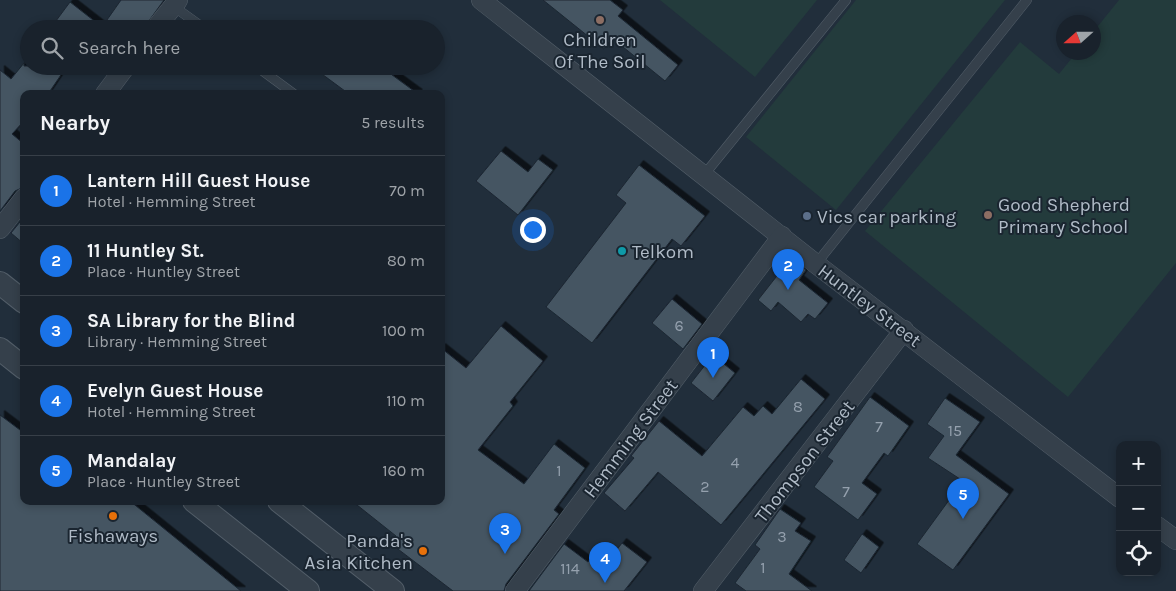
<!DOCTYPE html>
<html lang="en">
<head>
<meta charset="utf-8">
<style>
	:root { --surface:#19222c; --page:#222a34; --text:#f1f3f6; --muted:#9fa4a9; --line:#373f48; --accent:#1a73e8 }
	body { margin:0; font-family:Karla,sans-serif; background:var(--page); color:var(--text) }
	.controls { position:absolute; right:15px; bottom:15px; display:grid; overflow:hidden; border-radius:10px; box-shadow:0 2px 8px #0003 }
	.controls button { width:45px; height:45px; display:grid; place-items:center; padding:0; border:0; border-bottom:1px solid var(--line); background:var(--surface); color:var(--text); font:25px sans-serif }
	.compass { position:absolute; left:1056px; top:15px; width:45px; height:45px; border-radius:50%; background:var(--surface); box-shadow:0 2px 8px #0003; rotate:249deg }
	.you { position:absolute; left:532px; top:229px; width:18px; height:18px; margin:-12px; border:4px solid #fff; border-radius:50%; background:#1a73e8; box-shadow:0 0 0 8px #1a73e833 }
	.badge { display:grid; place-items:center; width:32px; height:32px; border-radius:50%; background:var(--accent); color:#fff; font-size:16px; font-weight:700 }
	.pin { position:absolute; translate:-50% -41px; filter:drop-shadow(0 1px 2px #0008) }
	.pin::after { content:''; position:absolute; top:26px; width:18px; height:15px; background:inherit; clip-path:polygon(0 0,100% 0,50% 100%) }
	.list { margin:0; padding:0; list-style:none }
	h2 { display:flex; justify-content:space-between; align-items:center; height:65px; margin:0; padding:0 20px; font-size:21px }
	h2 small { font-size:16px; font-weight:400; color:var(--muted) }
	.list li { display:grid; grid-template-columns:32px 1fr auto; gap:15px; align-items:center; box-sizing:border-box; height:70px; padding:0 20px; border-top:1px solid var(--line) }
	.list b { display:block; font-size:19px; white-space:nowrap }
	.list p { margin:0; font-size:16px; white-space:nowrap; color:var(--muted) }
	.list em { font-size:16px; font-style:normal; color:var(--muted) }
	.icon { flex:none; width:28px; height:28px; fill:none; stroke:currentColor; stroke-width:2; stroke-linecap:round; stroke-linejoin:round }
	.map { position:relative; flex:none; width:1176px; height:591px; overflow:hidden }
	.search { position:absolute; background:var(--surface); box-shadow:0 2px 8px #0003; left:20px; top:20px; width:425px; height:55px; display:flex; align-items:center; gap:12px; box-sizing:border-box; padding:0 18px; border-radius:28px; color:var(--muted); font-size:19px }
	.panel { position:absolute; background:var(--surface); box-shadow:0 2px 8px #0003; left:20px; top:90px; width:425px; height:415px; border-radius:10px }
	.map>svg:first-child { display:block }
	.green { fill:#233b3c }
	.building { fill:#445462; stroke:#1c2732; filter:url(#shadow) }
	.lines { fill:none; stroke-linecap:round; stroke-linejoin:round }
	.service-casing { stroke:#535e69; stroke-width:10 }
	.minor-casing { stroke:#535e69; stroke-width:20 }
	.tertiary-casing { stroke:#535e69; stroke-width:24 }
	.service { stroke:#35404b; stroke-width:9 }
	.minor { stroke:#35404b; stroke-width:19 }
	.tertiary { stroke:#35404b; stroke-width:22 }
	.education-dot { fill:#8d6e63; stroke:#1a2530; stroke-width:2 }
	.service-dot { fill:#5c6f8a; stroke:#1a2530; stroke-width:2 }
	.culture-dot { fill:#0f9aa8; stroke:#1a2530; stroke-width:2 }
	.food-dot { fill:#e8710a; stroke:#1a2530; stroke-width:2 }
	.labels { text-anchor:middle; stroke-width:4; stroke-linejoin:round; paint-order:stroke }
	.number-label { font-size:16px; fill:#95a1ae }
	.poi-label { font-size:19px; fill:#b0bbc7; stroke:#1a2530; text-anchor:start }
	.street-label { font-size:19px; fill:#b0bbc7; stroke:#1a2530 }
</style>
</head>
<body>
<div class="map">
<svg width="1176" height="591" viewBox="0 0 1176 591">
	<defs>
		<filter id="shadow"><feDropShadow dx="4.5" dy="-4.5" stdDeviation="0" flood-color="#0009"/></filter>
	</defs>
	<rect width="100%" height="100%" fill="#212e3b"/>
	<g class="green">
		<path d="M 660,0 L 817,0 L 755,77 Z"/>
		<path d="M 856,0 L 1005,0 L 836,210 L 746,137 Z"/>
		<path d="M 1119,0 L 1176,0 L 1176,263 L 1068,397 L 865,231 L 1020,42 L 1059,74 L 1076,53 L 1094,52 L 1094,31 Z"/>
	</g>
	<g class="building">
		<path d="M 121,0 L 164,0 L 143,29 L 50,29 L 70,2 L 102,27 Z"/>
		<path d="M 543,0 L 610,0 L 623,10 L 618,16 L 678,65 L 665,81 L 612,38 L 604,49 Z"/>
		<path d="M 24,63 L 24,66 L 67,66 L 48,94 L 24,94 L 24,121 L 12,134 L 24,144 L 24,187 L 15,191 L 0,211 L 0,70 L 11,79 Z"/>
		<path d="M 311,66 L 380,66 L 418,94 L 349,94 Z"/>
		<path d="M 501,151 L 528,172 L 538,159 L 553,170 L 518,215 L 476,181 Z"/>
		<path d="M 639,165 L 705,216 L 681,246 L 672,239 L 592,343 L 546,307 L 626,203 L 616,195 Z"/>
		<path d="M 24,217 L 24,244 L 11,233 Z"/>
		<path d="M 791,258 L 806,270 L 799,280 L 828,303 L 815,319 L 808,314 L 801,322 L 778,302 L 771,311 L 758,300 Z"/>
		<path d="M 672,299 L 702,324 L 683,349 L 652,323 Z"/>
		<path d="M 501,326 L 543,361 L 510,402 L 513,406 L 478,450 L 524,484 L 554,444 L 585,468 L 554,510 L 559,514 L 506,584 L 504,591 L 453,591 L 390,543 L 396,536 L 352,501 L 441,501 L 441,348 L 466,368 Z"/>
		<path d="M 713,355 L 735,373 L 713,401 L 691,383 Z"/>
		<path d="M 801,379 L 825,399 L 721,525 L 658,472 L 625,511 L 604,493 L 634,458 L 631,456 L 659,421 L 702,456 L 743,407 L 754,416 L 763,406 L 772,414 Z"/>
		<path d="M 870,397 L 909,426 L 888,456 L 884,453 L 862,483 L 877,494 L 858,520 L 814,487 L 833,461 L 827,457 Z"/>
		<path d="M 945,398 L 980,422 L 956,455 L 1009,494 L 953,570 L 917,544 L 963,481 L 928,458 L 944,436 L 927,424 Z"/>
		<path d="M 0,415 L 24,433 L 24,501 L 130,501 L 241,591 L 0,591 Z"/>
		<path d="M 780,509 L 801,523 L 795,531 L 811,541 L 789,574 L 812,591 L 746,591 L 735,583 L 760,549 L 755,545 Z"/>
		<path d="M 862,534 L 879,547 L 861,573 L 844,560 Z"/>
		<path d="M 622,543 L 647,562 L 624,591 L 529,591 L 564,544 L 588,562 L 597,550 L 609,560 Z"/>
	</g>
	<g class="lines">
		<g class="service-casing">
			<g id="service">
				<path d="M 173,6 L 205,29"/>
				<path d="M 256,66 L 294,94"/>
				<path d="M 704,175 L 846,0"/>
				<path d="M 816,264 L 1027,0"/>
			</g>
		</g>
		<g class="minor-casing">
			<g id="minor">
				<path d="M 481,0 L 816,264 L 1120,498"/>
				<path d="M 155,29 L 178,0"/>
				<path d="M 105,94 L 126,66"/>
				<path d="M 0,229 L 24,198"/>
				<path d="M 1157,526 L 1176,540"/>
				<path d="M 515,591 L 782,236"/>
				<path d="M 703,591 L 904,330"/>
			</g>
		</g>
		<g class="tertiary-casing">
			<g id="tertiary">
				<path d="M 0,283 L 24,302"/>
				<path d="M 0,349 L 24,368"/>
				<path d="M 194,501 L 308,591"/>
				<path d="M 279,501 L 393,591"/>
			</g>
		</g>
		<use href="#service" class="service"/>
		<use href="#minor" class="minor"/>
		<use href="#tertiary" class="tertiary"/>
	</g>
	<g class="education-dot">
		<circle cx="600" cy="20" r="5"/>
		<circle cx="988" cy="215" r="5"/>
	</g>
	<circle class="service-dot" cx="807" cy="216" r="5"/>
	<circle class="culture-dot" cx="622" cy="251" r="5"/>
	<g class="food-dot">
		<circle cx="113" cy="516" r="5"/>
		<circle cx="423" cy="551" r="5"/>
	</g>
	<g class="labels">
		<g class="number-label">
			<text x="679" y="331">6</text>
			<text x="798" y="412">8</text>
			<text x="879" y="432">7</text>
			<text x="955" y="436">15</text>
			<text x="735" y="468">4</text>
			<text x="559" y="476">1</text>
			<text x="705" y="492">2</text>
			<text x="846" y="497">7</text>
			<text x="782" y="542">3</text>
			<text x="763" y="573">1</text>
			<text x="570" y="574">114</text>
		</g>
		<g class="poi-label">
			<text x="600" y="46" text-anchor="middle">Children<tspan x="600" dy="22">Of The Soil</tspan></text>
			<text x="998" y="211">Good Shepherd<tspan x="998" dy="22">Primary School</tspan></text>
			<text x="817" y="223">Vics car parking</text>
			<text x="632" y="258">Telkom</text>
			<text x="113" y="542" text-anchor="middle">Fishaways</text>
			<text x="413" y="547" text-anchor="end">Panda's<tspan x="413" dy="22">Asia Kitchen</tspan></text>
		</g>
		<g class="street-label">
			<text transform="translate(870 305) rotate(37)" y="7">Huntley Street</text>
			<text transform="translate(630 438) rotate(-53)" y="7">Hemming Street</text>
			<text transform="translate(804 461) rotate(-52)" y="7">Thompson Street</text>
		</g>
	</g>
</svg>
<div class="controls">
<button>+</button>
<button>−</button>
<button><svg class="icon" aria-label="locate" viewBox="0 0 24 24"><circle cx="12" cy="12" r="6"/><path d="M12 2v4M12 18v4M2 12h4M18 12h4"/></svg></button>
</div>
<svg class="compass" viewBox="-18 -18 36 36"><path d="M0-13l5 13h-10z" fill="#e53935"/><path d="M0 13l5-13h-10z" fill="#9fa4a9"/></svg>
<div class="you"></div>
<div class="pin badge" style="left:713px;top:378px">1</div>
<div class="pin badge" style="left:788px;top:290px">2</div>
<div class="pin badge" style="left:505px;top:554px">3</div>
<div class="pin badge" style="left:605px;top:583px">4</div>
<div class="pin badge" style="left:963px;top:519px">5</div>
<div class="search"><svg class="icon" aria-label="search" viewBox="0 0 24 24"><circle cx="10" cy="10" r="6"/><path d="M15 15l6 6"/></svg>Search here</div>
<section class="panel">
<h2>Nearby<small>5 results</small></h2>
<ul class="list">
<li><span class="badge">1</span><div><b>Lantern Hill Guest House</b><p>Hotel · Hemming Street</p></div><em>70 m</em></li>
<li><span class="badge">2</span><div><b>11 Huntley St.</b><p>Place · Huntley Street</p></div><em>80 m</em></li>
<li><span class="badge">3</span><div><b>SA Library for the Blind</b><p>Library · Hemming Street</p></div><em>100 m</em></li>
<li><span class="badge">4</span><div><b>Evelyn Guest House</b><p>Hotel · Hemming Street</p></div><em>110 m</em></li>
<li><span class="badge">5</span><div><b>Mandalay</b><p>Place · Huntley Street</p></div><em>160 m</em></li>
</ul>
</section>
</div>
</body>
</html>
